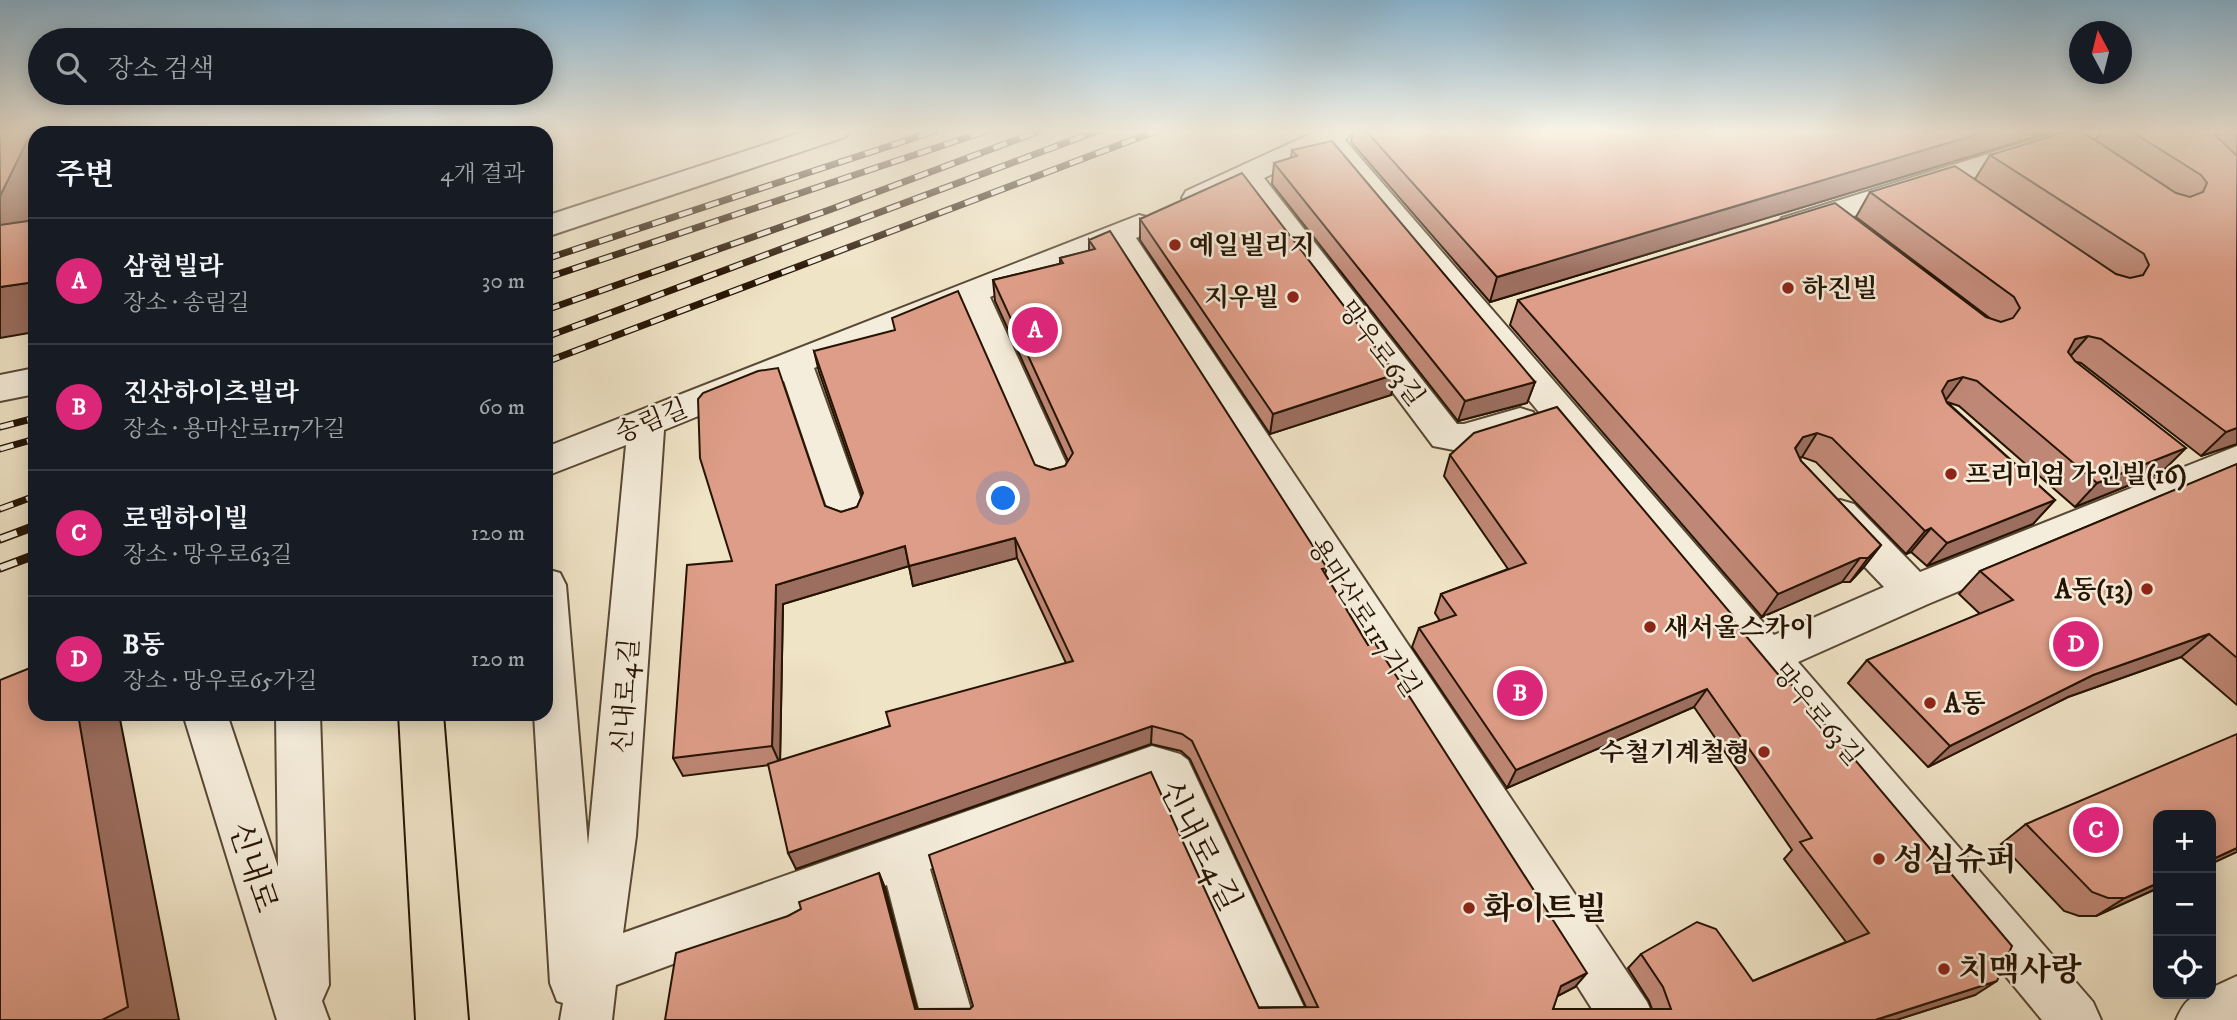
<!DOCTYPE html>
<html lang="ko">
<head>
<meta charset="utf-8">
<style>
	:root { --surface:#171b24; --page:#20242c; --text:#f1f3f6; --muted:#9ea1a6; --line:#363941; --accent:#db2777 }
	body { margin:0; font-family:"IM FELL DW Pica","Noto Serif KR",serif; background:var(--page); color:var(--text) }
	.controls { position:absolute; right:21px; bottom:21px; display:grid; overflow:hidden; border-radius:14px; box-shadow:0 4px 18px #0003 }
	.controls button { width:63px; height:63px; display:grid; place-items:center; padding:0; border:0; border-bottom:2px solid var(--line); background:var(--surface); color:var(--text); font:35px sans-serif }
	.compass { position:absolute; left:2069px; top:21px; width:63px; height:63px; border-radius:50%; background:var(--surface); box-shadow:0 4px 18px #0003; rotate:353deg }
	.you { position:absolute; left:1004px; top:499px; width:24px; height:24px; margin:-18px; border:5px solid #fff; border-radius:50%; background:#1a73e8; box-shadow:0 0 0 10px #1a73e833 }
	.badge { display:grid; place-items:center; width:46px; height:46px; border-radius:50%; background:var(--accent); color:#fff; font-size:23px; font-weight:700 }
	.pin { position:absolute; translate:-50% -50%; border:4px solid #fff; box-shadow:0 2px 7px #0006 }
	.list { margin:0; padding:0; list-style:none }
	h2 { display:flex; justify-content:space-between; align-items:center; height:91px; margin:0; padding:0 28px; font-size:30px }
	h2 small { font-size:23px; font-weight:400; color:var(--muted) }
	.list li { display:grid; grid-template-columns:46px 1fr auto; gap:21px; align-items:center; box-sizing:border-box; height:126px; padding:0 28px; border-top:2px solid var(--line) }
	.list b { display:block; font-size:26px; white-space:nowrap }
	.list p { margin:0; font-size:23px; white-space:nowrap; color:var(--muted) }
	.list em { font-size:23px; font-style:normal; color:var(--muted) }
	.icon { flex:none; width:38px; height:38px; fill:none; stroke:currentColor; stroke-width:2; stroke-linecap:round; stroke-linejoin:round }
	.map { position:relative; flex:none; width:2237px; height:1020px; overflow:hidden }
	.search { position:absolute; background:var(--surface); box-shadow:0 4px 18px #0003; left:28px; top:28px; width:525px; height:77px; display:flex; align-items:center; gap:18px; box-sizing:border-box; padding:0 24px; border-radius:38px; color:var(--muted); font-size:26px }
	.panel { position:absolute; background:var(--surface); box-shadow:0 4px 18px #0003; left:28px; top:126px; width:525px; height:595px; border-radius:21px }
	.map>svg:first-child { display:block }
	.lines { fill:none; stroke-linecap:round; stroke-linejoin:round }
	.minor-casing { stroke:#584834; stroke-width:4 }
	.major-casing { stroke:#261403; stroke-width:4 }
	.minor { fill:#f5eddb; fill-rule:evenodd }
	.major { fill:#f0e4c7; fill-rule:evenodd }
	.rail-far1-casing { stroke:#261403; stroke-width:7 }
	.rail-casing { stroke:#261403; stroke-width:9 }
	.rail-far1 { stroke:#f5eddb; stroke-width:4.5; stroke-dasharray:14; stroke-linecap:butt }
	.rail { stroke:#f5eddb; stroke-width:6; stroke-dasharray:18; stroke-linecap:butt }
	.wall { fill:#bf8775; stroke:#261403; stroke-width:2; fill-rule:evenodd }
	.shaded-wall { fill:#9b6e5f; stroke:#261403; stroke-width:2 }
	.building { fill:#de9d88; stroke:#261403; stroke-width:2 }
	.poi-dot { fill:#8f2418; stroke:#f5eddb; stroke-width:2.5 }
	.labels { text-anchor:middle; stroke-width:5; stroke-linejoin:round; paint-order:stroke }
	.poi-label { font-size:26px; font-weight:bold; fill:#261403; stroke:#f5eddb; text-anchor:start }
	.street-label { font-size:26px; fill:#261403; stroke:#f5eddb }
	.near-street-label { font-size:32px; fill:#261403; stroke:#f5eddb }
	.near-poi-label { font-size:32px; font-weight:bold; fill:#261403; stroke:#f5eddb; text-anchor:start }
</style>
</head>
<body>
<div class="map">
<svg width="2237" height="1020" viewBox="0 0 2237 1020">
	<rect width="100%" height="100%" fill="#f0e4c7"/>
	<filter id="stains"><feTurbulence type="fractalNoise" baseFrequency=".00286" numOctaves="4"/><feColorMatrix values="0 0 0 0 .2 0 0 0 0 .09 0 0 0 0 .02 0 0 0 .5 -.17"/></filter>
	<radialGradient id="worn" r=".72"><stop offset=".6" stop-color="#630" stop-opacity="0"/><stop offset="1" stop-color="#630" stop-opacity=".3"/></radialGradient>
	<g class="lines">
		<g class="minor-casing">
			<g id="minor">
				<path d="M 271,131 L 299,131 L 300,133 L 270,133 Z"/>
				<path d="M 450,131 L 478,131 L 479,133 L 449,133 Z"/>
				<path d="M 807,131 L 850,131 L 845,137 L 546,237 L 546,216 Z"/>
				<path d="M 1317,131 L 1353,131 L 1345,140 L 1774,635 L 1884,587 L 1826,526 L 1821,515 L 1826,504 L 1840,500 L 1854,504 L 1920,572 L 2237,446 L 2237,475 L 1928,604 L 1798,662 L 2093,1002 L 2101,1020 L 2042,1020 L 1323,151 L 1264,178 L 1457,424 L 1464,424 L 1520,408 L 1533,412 L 1538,421 L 1533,430 L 1464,452 L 1433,446 L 1241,189 L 1208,205 L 1197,208 L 1186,205 L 1182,198 L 1186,191 Z"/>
				<path d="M 2062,131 L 2106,131 L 2101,137 L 1804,232 L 1793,235 L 1782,232 L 1777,225 L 1782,218 Z"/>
				<path d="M 1139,215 L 1150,218 L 1155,225 L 1150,232 L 1136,238 L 1647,1002 L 1655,1020 L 1599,1020 L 1110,248 L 990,297 L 1071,474 L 1065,484 L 1052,488 L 1039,484 L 962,308 L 814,368 L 866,514 L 861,525 L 847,529 L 833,525 L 784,381 L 664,430 L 636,836 L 623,933 L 1152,746 L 1180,754 L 1188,760 L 1310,1020 L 1258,1020 L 1152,786 L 930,869 L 974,1020 L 922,1020 L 887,885 L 616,985 L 612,1020 L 560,1020 L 563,1003 L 557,1001 L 550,983 L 534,714 L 546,714 L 546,569 L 560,573 L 566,585 L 588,845 L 626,445 L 546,476 L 546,447 Z"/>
				<path d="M 35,368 L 35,394 L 0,401 L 0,375 Z"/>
				<path d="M 183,714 L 227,714 L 278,867 L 276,714 L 320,714 L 329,985 L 322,1001 L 329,1020 L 277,1020 Z"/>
				<path d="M 2237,976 L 2237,1020 L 2176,1020 C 2184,1002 2190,994 2211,994 L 2211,988 Z"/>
			</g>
		</g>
		<g class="major-casing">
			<g id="major">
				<path d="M 350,131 L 379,131 L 380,133 L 350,133 Z"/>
				<path d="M 399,714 L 443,714 L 468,1020 L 416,1020 Z"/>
			</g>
		</g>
		<use href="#minor" class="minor"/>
		<use href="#major" class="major"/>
		<g class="rail-far1-casing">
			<g id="rail-far1">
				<path d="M 546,259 L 935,131"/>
				<path d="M 546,278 L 986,131"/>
				<path d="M 546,310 L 829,210 L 1039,131"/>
				<path d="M 546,337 L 1097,131"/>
				<path d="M 546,362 L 1156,131"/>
				<path d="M 0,427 L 35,418"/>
				<path d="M 0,449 L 35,439"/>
				<path d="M 0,509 L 35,496"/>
			</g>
		</g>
		<g class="rail-casing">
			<g id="rail">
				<path d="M 0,539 L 35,526"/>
				<path d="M 0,568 L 35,555"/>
			</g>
		</g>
		<use href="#rail-far1" class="rail-far1"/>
		<use href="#rail" class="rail"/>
	</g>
	<g class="wall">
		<path d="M 1353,131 L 2054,131 L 1490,302 L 1351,142 Z"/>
		<path d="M 2101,131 L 2237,131 L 2237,444 L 2201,456 L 2081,363 L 2076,362 L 2162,472 L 2075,507 L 1959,406 L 1947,402 L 2055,500 L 2033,524 L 1927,566 L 1911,552 L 1906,554 L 1816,462 L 1802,457 L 1800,458 L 1801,461 L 1881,545 L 1863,568 L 1850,582 L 1842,582 L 1762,617 L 1510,325 L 1518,300 L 1986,317 L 1991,319 L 1856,217 L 1870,192 L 1975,179 L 1990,155 L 2095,140 Z"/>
		<path d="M 1292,150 L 1535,382 L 1527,403 L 1458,421 L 1272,184 L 1274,163 L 1291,158 Z"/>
		<path d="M 1140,219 L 1391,395 L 1270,434 L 1140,240 Z"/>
		<path d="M 1089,240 L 1327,568 L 1325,574 L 1575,987 L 1557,996 L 1553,1009 L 1652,1009 L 1649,1001 L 1628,968 L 1641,954 L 1753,981 L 1846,942 L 1784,859 L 1792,850 L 1694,707 L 1507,788 L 1412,647 L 1419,628 L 1440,621 L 1435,613 L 1441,594 L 1508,569 L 1444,476 L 1450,455 L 1731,619 L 1975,995 L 1896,1020 L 665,1020 L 788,916 L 879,873 L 885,888 L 917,1009 L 1306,1007 L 1190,759 L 1181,751 L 1151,744 L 796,869 L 769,765 L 683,776 L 673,758 L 732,561 L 825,506 L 841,512 L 857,507 L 862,496 L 819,372 L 814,351 L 1035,465 L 1050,470 L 1065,466 L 1068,461 L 995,301 L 993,280 L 1060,264 L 1060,258 L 1089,251 ZM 1017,558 L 1066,663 L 890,726 L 780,761 L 783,604 L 909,566 L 913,586 Z"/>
		<path d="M 2237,464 L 2237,705 L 2181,657 L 2068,697 L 1928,767 L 1848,683 L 1867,660 L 1980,614 L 1959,594 L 1980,571 Z"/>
		<path d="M 2158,815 L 2158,888 L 2096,916 L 2079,916 L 2064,911 L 2001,844 L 2026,824 Z"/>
	</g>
	<g class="shaded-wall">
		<path d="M 32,131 L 87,131 L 86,133 L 35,133 L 35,246 L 0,245 L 0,196 Z"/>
		<path d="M 1988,131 L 2054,131 L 1490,302 L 1497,277 Z"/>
		<path d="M 35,282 L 35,332 L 0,338 L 0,287 Z"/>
		<path d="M 2088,336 L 2067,360 L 2055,363 L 2075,339 Z"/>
		<path d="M 1396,374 L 1391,395 L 1270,434 L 1273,414 Z"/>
		<path d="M 1963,377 L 1945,401 L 1930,405 L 1948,381 Z"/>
		<path d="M 1535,382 L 1527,403 L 1458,421 L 1465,401 Z"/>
		<path d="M 2237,428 L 2237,444 L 2201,456 L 2226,432 Z"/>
		<path d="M 1817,433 L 1802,457 L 1787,461 L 1803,437 Z"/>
		<path d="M 2186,448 L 2162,472 L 2075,507 L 2097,483 Z"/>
		<path d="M 2055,500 L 2033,524 L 1927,566 L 1947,543 Z"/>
		<path d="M 1931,528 L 1911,552 L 1906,554 L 1925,531 Z"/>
		<path d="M 1015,538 L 1017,558 L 913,586 L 909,566 Z"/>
		<path d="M 1881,545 L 1863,568 L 1850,582 L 1868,558 Z"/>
		<path d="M 905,546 L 909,566 L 783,604 L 780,764 L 772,746 L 776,585 Z"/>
		<path d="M 1860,558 L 1842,582 L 1762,617 L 1778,594 Z"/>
		<path d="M 2209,634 L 2181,657 L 2068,697 L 1928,767 L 1950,746 L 2093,675 Z"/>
		<path d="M 1707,689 L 1694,707 L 1507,788 L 1516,770 Z"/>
		<path d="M 78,714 L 119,714 L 179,1020 L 102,1020 Z"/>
		<path d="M 1152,726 L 1151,744 L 796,869 L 788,853 Z"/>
		<path d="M 2237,848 L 2237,852 L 2211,864 L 2211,860 Z"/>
		<path d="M 879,873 L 885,888 L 920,1020 L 915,1009 Z"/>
		<path d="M 2158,883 L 2158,888 L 2096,916 L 2125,898 Z"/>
		<path d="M 1587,973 L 1575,987 L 1550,1000 L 1561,986 Z"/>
		<path d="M 1997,981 L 1975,995 L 1896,1020 L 1876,1020 Z"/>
	</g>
	<g class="building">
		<path d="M 0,131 L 32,131 L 0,196 Z"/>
		<path d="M 1366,131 L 1988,131 L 1497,277 Z"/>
		<path d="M 2068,131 L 2081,131 L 2176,193 L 2190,197 L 2203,192 L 2207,183 L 2201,175 L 2131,131 L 2211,131 L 2237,156 L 2237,428 L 2226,432 L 2101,339 L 2088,336 L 2075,339 L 2068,352 L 2075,361 L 2186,448 L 2097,483 L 1977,381 L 1963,377 L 1948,381 L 1942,391 L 1947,403 L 2055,500 L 1947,543 L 1931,528 L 1925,531 L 1832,438 L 1817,433 L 1803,437 L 1795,448 L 1801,461 L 1881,545 L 1868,558 L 1860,558 L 1778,594 L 1518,300 L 1835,203 L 1986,317 L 2001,322 L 2013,318 L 2020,308 L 2014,297 L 1870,192 L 1955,166 L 2116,274 L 2130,278 L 2143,275 L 2149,265 L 2144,254 L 1990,155 Z"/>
		<path d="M 1332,141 L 1535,382 L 1465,401 L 1274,163 L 1297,156 L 1292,150 Z"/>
		<path d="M 1242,173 L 1396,374 L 1273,414 L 1140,219 Z"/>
		<path d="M 35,220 L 35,282 L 0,287 L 0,225 Z"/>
		<path d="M 1110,231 L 1327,568 L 1322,569 L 1368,645 L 1375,643 L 1587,973 L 1561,986 L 1553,1009 L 1671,1009 L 1663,987 L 1641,954 L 1697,922 L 1716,929 L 1753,981 L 1869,933 L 1800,842 L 1812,838 L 1707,689 L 1516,770 L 1419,628 L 1456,615 L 1441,594 L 1526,563 L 1450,455 L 1474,433 L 1557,407 L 1733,616 L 1730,617 L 1787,685 L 1791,684 L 2012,946 L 1997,981 L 1878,1019 L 1880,1020 L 665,1020 L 676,953 L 788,916 L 801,909 L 799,902 L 879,873 L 915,1009 L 970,1009 L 973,1006 L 929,855 L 1151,772 L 1259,1008 L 1318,1007 L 1192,741 L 1182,734 L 1152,726 L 788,853 L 768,764 L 890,726 L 886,712 L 1073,661 L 1015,538 L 909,566 L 905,546 L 776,585 L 772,746 L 673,758 L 687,565 L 732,561 L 700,458 L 698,399 L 703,393 L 758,371 L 778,368 L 825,506 L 841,512 L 857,507 L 863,493 L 814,351 L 895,330 L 892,318 L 958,291 L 1035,465 L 1050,470 L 1065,466 L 1073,453 L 993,280 L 1063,263 L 1060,258 L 1095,249 L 1089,240 Z"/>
		<path d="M 2237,464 L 2237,658 L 2209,634 L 2093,675 L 1950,746 L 1867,660 L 2013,600 L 1980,571 Z"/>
		<path d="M 35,666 L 35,714 L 78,714 L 128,1007 L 102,1020 L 0,1020 L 0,680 Z"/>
		<path d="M 2237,734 L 2237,848 L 2211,860 L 2211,815 L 2158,815 L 2158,883 L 2125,898 L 2108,898 L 2092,892 L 2026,824 Z"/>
	</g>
	<linearGradient id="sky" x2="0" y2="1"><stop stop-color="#89b8d6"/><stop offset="0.48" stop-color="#f8f3e6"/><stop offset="1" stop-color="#f8f3e6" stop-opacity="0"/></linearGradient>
	<rect width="2237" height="273" fill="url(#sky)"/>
	<g class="poi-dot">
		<circle cx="1175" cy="245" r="7"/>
		<circle cx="1788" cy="288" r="7"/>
		<circle cx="1293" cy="297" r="7"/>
		<circle cx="1951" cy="474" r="7"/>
		<circle cx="2147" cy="589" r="7"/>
		<circle cx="1650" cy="627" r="7"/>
		<circle cx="1930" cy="703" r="7"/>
		<circle cx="1764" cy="752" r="7"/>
		<circle cx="1879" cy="859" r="7"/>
		<circle cx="1469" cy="908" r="7"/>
		<circle cx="1944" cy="969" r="7"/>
	</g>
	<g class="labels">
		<g class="poi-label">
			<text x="1189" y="254">예일빌리지</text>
			<text x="1802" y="297">하진빌</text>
			<text x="1279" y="306" text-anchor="end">지우빌</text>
			<text x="1965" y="483">프리미엄 가인빌(16)</text>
			<text x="2133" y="598" text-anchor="end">A동(13)</text>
			<text x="1664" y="636">새서울스카이</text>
			<text x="1944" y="712">A동</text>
			<text x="1750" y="761" text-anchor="end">수철기계철형</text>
		</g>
		<g class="street-label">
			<text transform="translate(1382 353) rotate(53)" y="9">망우로63길</text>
			<text transform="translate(651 420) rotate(-22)" y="9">송림길</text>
			<text transform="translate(1365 617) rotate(57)" y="9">용마산로117가길</text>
			<text transform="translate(625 696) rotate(-86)" y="9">신내로4길</text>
			<text transform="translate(1818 714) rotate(50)" y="9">망우로63길</text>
		</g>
		<g class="near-street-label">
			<text transform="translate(1201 845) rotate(63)" y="11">신내로4길</text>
			<text transform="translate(254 867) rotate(72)" y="11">신내로</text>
		</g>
		<g class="near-poi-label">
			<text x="1893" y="870">성심슈퍼</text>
			<text x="1483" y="919">화이트빌</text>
			<text x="1958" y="980">치맥사랑</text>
		</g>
	</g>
	<rect width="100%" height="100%" filter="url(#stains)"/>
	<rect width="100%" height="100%" fill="url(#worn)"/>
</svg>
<div class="controls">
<button>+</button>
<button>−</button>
<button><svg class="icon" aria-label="locate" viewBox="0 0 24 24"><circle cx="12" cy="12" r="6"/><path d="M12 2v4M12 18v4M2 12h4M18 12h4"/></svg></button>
</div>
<svg class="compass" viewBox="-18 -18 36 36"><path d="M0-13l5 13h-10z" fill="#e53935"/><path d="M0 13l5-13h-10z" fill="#9ea1a6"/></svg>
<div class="you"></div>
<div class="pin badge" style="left:1035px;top:330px">A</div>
<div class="pin badge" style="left:1520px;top:693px">B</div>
<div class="pin badge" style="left:2096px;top:830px">C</div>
<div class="pin badge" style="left:2076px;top:644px">D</div>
<div class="search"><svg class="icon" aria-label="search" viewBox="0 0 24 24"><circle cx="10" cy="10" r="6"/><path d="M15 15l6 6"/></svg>장소 검색</div>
<section class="panel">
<h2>주변<small>4개 결과</small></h2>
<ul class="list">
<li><span class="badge">A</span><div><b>삼현빌라</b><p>장소 · 송림길</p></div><em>30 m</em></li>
<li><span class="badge">B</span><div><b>진산하이츠빌라</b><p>장소 · 용마산로117가길</p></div><em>60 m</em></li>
<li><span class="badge">C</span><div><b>로뎀하이빌</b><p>장소 · 망우로63길</p></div><em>120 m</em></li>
<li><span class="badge">D</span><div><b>B동</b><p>장소 · 망우로65가길</p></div><em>120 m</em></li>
</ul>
</section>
</div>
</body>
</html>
